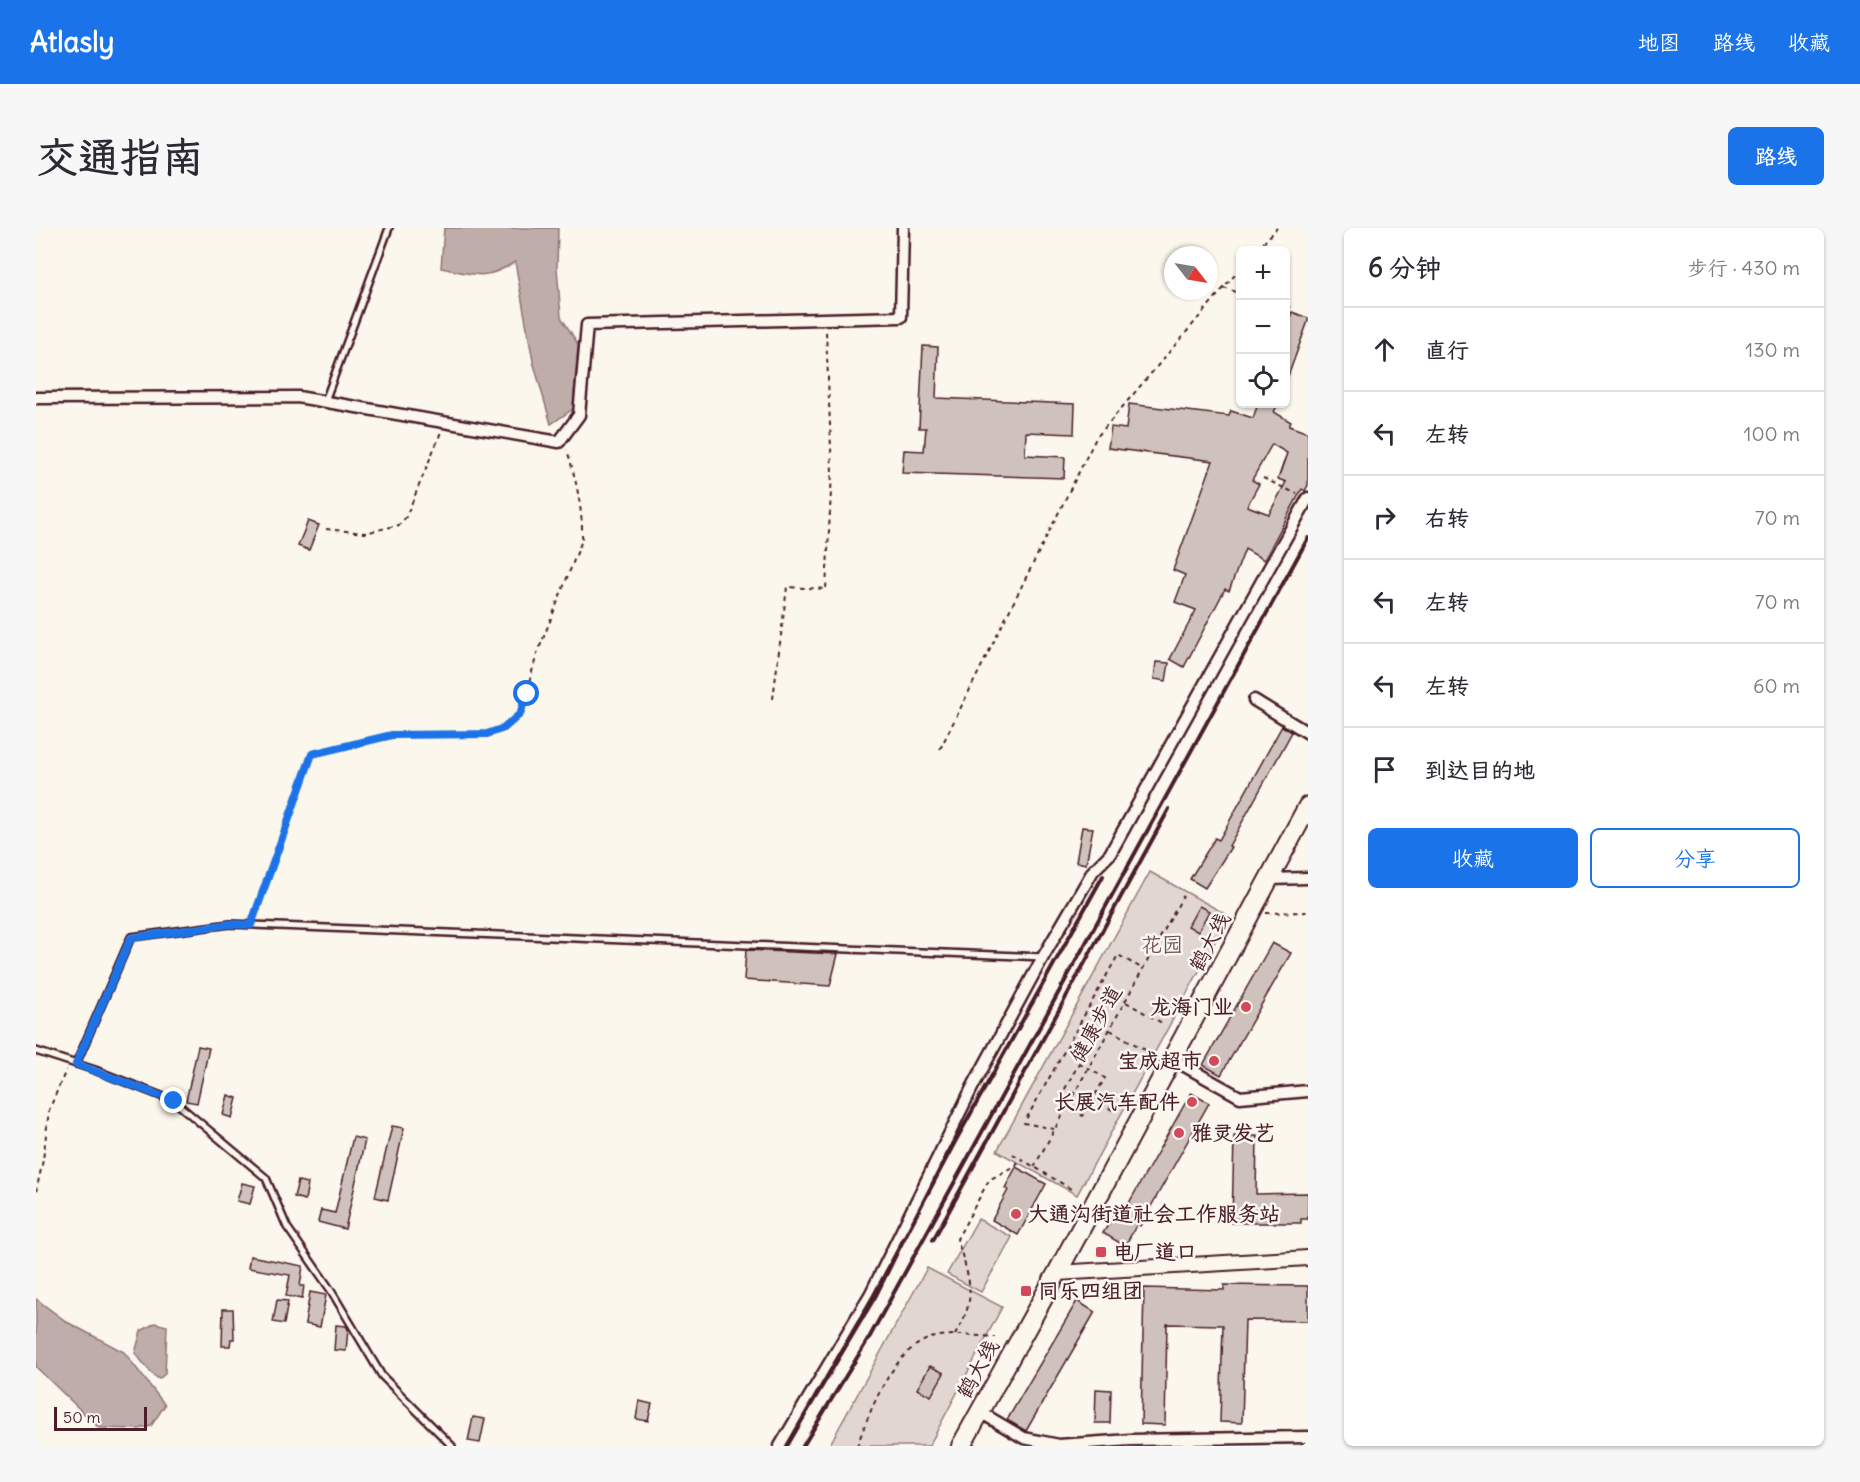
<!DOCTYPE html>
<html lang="zh">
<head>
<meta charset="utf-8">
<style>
	:root { --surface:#fff; --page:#f7f7f7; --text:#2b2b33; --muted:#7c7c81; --line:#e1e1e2; --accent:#1a73e8 }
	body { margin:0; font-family:Delius,"LXGW WenKai TC",sans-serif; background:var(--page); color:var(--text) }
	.controls { position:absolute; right:18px; top:18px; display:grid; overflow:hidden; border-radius:9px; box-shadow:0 2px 4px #0004 }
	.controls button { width:54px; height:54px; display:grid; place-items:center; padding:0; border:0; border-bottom:2px solid var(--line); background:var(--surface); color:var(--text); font:30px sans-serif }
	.compass { position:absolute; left:1128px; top:18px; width:54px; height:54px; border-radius:50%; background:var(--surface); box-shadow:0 2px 4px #0004; rotate:121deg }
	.scale { position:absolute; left:18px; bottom:15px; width:93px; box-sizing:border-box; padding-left:6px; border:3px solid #4a1f2b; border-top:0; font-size:16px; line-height:21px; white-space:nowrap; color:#4a1f2b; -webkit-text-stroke:4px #fbf7ec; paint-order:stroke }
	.stop { position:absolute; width:18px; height:18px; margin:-14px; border:4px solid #1a73e8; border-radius:50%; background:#fff }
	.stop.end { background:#1a73e8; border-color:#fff; box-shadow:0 2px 6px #0008 }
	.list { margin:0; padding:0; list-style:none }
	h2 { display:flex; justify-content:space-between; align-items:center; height:78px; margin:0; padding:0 24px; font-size:26px }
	h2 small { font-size:20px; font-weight:400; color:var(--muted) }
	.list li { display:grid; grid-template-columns:39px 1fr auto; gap:18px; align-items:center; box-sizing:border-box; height:84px; padding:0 24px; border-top:2px solid var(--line) }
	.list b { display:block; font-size:22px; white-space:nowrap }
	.list em { font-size:20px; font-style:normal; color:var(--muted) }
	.actions { display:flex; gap:12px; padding:18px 24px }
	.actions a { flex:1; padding:14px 0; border:2px solid var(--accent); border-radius:9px; text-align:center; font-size:21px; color:var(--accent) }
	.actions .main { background:var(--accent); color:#fff }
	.icon { flex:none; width:33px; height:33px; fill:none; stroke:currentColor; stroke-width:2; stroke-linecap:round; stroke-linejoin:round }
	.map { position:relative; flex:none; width:1272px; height:1218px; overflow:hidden; border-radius:9px }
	header { display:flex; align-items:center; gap:36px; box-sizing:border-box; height:84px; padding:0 30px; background:var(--accent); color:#fff }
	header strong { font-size:28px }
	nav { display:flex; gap:33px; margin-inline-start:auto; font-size:21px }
	.intro { display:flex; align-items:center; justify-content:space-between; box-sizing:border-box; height:144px; padding:0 36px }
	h1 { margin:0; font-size:42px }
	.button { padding:15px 27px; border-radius:9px; background:var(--accent); color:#fff; font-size:21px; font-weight:700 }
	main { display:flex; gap:36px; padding:0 36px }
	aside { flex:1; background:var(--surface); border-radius:9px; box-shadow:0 2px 4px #0004 }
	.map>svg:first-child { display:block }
	.green { fill:#e2d7d0; stroke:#967b7e; stroke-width:1.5 }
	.water { fill:#bfadaa; stroke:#907477; stroke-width:1.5 }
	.building { fill:#cfc2bc; stroke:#4a1f2b; stroke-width:1.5; fill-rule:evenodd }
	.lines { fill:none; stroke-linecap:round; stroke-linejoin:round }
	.service-casing { stroke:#4a1f2b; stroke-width:10 }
	.minor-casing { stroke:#4a1f2b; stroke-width:15 }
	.tertiary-casing { stroke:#4a1f2b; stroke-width:18 }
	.trunk-casing { stroke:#4a1f2b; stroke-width:22 }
	.path { stroke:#4a1f2b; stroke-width:2; stroke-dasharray:4.5 4.5; stroke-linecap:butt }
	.service { stroke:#fbf7ec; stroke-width:5 }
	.minor { stroke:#fbf7ec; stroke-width:10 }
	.tertiary { stroke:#fbf7ec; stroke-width:14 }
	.trunk { stroke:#fbf7ec; stroke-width:18 }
	.rail { stroke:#4a1f2b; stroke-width:4 }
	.route { stroke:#1a73e8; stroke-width:8 }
	.poi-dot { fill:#d1495b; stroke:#fbf7ec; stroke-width:2 }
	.labels { text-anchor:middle; stroke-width:5; stroke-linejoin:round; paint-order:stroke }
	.street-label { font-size:21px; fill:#4a1f2b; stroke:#fbf7ec }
	.park-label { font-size:21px; fill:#704d54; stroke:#fbf7ec }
	.poi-label { font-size:21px; font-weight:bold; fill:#4a1f2b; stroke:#fbf7ec; text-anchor:start }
</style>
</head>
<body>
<header>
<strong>Atlasly</strong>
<nav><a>地图</a><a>路线</a><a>收藏</a></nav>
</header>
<div class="intro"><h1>交通指南</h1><a class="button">路线</a></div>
<main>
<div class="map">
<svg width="1272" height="1218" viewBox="0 0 1272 1218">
	<rect width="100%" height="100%" fill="#fbf7ec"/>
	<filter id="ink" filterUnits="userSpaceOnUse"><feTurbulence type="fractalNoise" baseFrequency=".0167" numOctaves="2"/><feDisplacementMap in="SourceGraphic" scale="12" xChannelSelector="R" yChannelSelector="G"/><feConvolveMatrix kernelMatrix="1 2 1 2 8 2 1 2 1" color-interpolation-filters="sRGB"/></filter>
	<g filter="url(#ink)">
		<g class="green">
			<path d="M 1114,644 L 1193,688 L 1041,967 L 961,923 Z"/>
			<path d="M 942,991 L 976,1009 L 945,1064 L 911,1046 Z"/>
			<path d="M 891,1040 L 966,1079 L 893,1218 L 793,1218 Z"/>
		</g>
		<g class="water">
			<path d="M 408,0 L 522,0 L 521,40 L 525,89 L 542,116 L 537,181 L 515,196 L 497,133 L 479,34 C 449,53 439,47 405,40 Z"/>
			<path d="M 0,1071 L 31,1094 L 88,1124 L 129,1177 L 115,1198 L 103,1201 L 63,1200 L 0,1139 Z"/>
			<path d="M 119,1095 L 131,1098 L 129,1146 L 123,1151 L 116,1146 L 99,1125 L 105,1103 Z"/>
		</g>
		<g class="building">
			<path d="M 1256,84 L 1272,90 L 1272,93 L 1251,151 L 1250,102 Z"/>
			<path d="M 887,118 L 902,119 L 900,170 L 1039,176 L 1038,206 L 990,204 L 989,227 L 1029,229 L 1028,250 L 866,245 L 868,222 L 888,223 L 890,200 L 883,200 Z"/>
			<path d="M 1093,176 L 1193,188 L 1195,183 L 1217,190 L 1222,176 L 1242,176 L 1238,184 L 1255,194 L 1253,198 L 1272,205 L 1272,257 L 1269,263 L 1266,261 L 1228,332 L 1209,321 L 1193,363 L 1189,361 L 1148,439 L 1134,431 L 1160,382 L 1139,374 L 1149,347 L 1137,342 L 1177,233 L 1072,220 L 1075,199 L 1090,201 ZM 1236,216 L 1251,225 L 1242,251 L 1250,254 L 1233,286 L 1211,278 L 1223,256 L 1216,252 Z"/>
			<path d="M 272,293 L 283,297 L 273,322 L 262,318 Z"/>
			<path d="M 1120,434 L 1133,435 L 1130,453 L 1118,451 Z"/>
			<path d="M 1246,498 L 1256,504 L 1193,618 L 1195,619 L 1169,660 L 1154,651 L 1179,610 L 1183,612 Z"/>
			<path d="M 1046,599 L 1057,600 L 1050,636 L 1040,634 Z"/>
			<path d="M 1163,678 L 1173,683 L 1162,704 L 1152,698 Z"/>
			<path d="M 1236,715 L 1255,725 L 1185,847 L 1167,837 Z"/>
			<path d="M 710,722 L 802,726 L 794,758 L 708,752 Z"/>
			<path d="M 162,818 L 173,820 L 161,875 L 150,873 Z"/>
			<path d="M 1155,865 L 1173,875 L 1104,998 L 1101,996 L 1089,1018 L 1067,1005 L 1079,986 L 1085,989 Z"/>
			<path d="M 192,867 L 201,870 L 196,890 L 187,887 Z"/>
			<path d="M 356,898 L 368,900 L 352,972 L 339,969 Z"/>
			<path d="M 1198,908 L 1221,908 L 1220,966 L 1272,965 L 1272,991 L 1265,991 L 1265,995 L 1196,995 Z"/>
			<path d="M 317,909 L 329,912 L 309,1001 L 282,994 L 285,982 L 299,985 Z"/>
			<path d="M 980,939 L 1010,956 L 982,1007 L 956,992 L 972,962 L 969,960 Z"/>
			<path d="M 262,953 L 272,955 L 269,972 L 258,969 Z"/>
			<path d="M 206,955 L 219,958 L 214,976 L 201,973 Z"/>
			<path d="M 214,1028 L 267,1038 L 264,1058 L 268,1058 L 266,1071 L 250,1068 L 254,1047 L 212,1040 Z"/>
			<path d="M 1188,1057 L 1272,1058 L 1272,1093 L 1209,1092 L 1206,1195 L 1184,1194 L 1187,1097 L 1131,1096 L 1129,1197 L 1105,1196 L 1108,1060 L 1188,1062 Z"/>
			<path d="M 274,1064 L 290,1067 L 284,1099 L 269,1096 Z"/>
			<path d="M 241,1072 L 252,1073 L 248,1096 L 237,1094 Z"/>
			<path d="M 1041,1073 L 1059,1084 L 990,1203 L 971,1192 Z"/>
			<path d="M 187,1081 L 197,1081 L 198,1111 L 195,1111 L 194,1118 L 186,1118 Z"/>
			<path d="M 300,1097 L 310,1098 L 312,1101 L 310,1123 L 298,1122 Z"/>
			<path d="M 894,1138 L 908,1145 L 895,1168 L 881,1161 Z"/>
			<path d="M 1060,1161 L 1075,1162 L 1074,1195 L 1059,1195 Z"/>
			<path d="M 603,1173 L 616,1176 L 612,1193 L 600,1191 Z"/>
			<path d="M 437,1189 L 449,1191 L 444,1215 L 432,1213 Z"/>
		</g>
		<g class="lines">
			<g class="service-casing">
				<g id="service">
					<path d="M 289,173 L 353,0"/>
					<path d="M 0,823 L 59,842 L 138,873 L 230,950 L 251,999 L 294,1061 L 346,1148 L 416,1218"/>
					<path d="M 40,836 L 95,709 L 194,696 L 1007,729"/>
				</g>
			</g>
			<g class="minor-casing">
				<g id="minor">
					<path d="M 0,170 L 262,169 L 523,214 L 543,187 L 551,97 L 865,89 L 867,0"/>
					<path d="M 1218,472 L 1272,505"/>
					<path d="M 1233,651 L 1272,650"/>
					<path d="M 1136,831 L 1204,869 L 1272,863"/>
					<path d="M 944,1184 L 988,1210 L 1023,1217 L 1094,1212 L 1272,1209"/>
					<path d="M 744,1218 L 835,1065 L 936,860 L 1007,729 L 1057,643 L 1074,626 L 1272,270"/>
				</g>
			</g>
			<g class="tertiary-casing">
				<path id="tertiary" d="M 1021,1045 L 1272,1030"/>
			</g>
			<g class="trunk-casing">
				<path id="trunk" d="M 925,1218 L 1021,1045 L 1272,578"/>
			</g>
			<g class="path">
				<path d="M 1221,22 L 1241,0"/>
				<path d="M 1187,60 L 1204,65"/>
				<path d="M 1250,78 L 1256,80"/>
				<path d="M 1227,250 L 1261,266"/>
				<path d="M 290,301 L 329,305 L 363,297 L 370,289 L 405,204"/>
				<path d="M 737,471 L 751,359 L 790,361 L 796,244 L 790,103"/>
				<path d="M 904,521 L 1060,210 L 1204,41"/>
				<path d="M 1230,685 L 1272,684"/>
				<path d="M 218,689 L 276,526 L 356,507 L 451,506 L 468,500 L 484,486 L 501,426 L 546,312 C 547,282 540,251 531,222"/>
				<path d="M 1090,774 L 1126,795"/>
				<path d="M 1074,802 L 1111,823"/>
				<path d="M 1043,835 L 1069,850 L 1047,888 L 1022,874 Z"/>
				<path d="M 1057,871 L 1078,883"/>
				<path d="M 1018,901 L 988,895 L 1082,727 L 1107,741"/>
				<path d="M 977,926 L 1035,961"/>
				<path d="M 998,939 L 1147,668"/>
				<path d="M 0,964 L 7,932 L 13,882 L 30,842"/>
				<path d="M 919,1107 C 943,1068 933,1051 921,1011 L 953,952 L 980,937 L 984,930"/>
				<path d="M 821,1218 C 834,1183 858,1117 899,1109 C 918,1105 939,1108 959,1109"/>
			</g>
			<use href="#service" class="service"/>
			<use href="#minor" class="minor"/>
			<use href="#tertiary" class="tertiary"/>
			<use href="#trunk" class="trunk"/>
			<g class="rail">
				<path d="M 897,1012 L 1133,581"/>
				<path d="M 751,1218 L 838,1067 L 920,912 L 1067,648"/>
				<path d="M 767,1218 L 833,1110 L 1272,310"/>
			</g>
		</g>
	</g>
	<g class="lines" filter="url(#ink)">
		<path class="route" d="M 138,873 L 40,836 L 95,710 L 194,696 L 215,697 L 276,526 L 356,507 L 451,506 L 468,500 L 484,486 L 491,466"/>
	</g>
	<g class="poi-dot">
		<circle cx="1210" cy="779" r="6"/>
		<circle cx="1178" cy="833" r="6"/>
		<circle cx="1156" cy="874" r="6"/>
		<circle cx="1143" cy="905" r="6"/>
		<circle cx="980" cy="986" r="6"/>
		<rect x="1059" y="1018" width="12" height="12" rx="3"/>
		<rect x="984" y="1057" width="12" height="12" rx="3"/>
	</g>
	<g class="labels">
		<g class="street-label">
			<text transform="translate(1174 714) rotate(-62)" y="7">鹤大线</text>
			<text transform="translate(1060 796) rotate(-61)" y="7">健康步道</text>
			<text transform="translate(942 1141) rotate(-61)" y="7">鹤大线</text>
		</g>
		<g class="park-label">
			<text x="1126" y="724">花园</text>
		</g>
		<g class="poi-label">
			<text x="1198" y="786" text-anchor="end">龙海门业</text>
			<text x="1166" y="840" text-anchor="end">宝成超市</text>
			<text x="1144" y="881" text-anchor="end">长展汽车配件</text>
			<text x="1155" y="912">雅灵发艺</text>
			<text x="992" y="993">大通沟街道社会工作服务站</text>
			<text x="1077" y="1031">电厂道口</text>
			<text x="1002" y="1070">同乐四组团</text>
		</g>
	</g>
</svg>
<div class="controls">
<button>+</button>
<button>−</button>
<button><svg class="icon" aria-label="locate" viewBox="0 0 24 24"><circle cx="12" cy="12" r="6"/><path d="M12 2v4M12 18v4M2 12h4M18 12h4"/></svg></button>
</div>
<svg class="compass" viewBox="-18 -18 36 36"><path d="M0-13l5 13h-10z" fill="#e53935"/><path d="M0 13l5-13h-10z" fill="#7c7c81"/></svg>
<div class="scale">50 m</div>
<div class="stop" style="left:491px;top:466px"></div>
<div class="stop end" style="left:138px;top:873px"></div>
</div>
<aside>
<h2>6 分钟<small>步行 · 430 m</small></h2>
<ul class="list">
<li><svg class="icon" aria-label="ahead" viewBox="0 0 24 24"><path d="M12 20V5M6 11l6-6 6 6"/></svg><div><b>直行</b></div><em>130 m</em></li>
<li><svg class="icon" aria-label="left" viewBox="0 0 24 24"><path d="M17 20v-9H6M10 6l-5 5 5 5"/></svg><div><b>左转</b></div><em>100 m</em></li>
<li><svg class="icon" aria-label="right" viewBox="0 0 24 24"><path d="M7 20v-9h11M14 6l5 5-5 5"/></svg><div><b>右转</b></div><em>70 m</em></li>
<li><svg class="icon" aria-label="left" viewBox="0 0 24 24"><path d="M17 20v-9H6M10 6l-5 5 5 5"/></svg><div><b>左转</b></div><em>70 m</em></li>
<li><svg class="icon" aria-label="left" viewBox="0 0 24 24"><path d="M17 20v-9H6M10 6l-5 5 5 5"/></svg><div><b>左转</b></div><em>60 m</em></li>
<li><svg class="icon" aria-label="arrive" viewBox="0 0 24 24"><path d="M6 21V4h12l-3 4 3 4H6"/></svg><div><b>到达目的地</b></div></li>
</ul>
<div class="actions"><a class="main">收藏</a><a>分享</a></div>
</aside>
</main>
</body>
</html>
